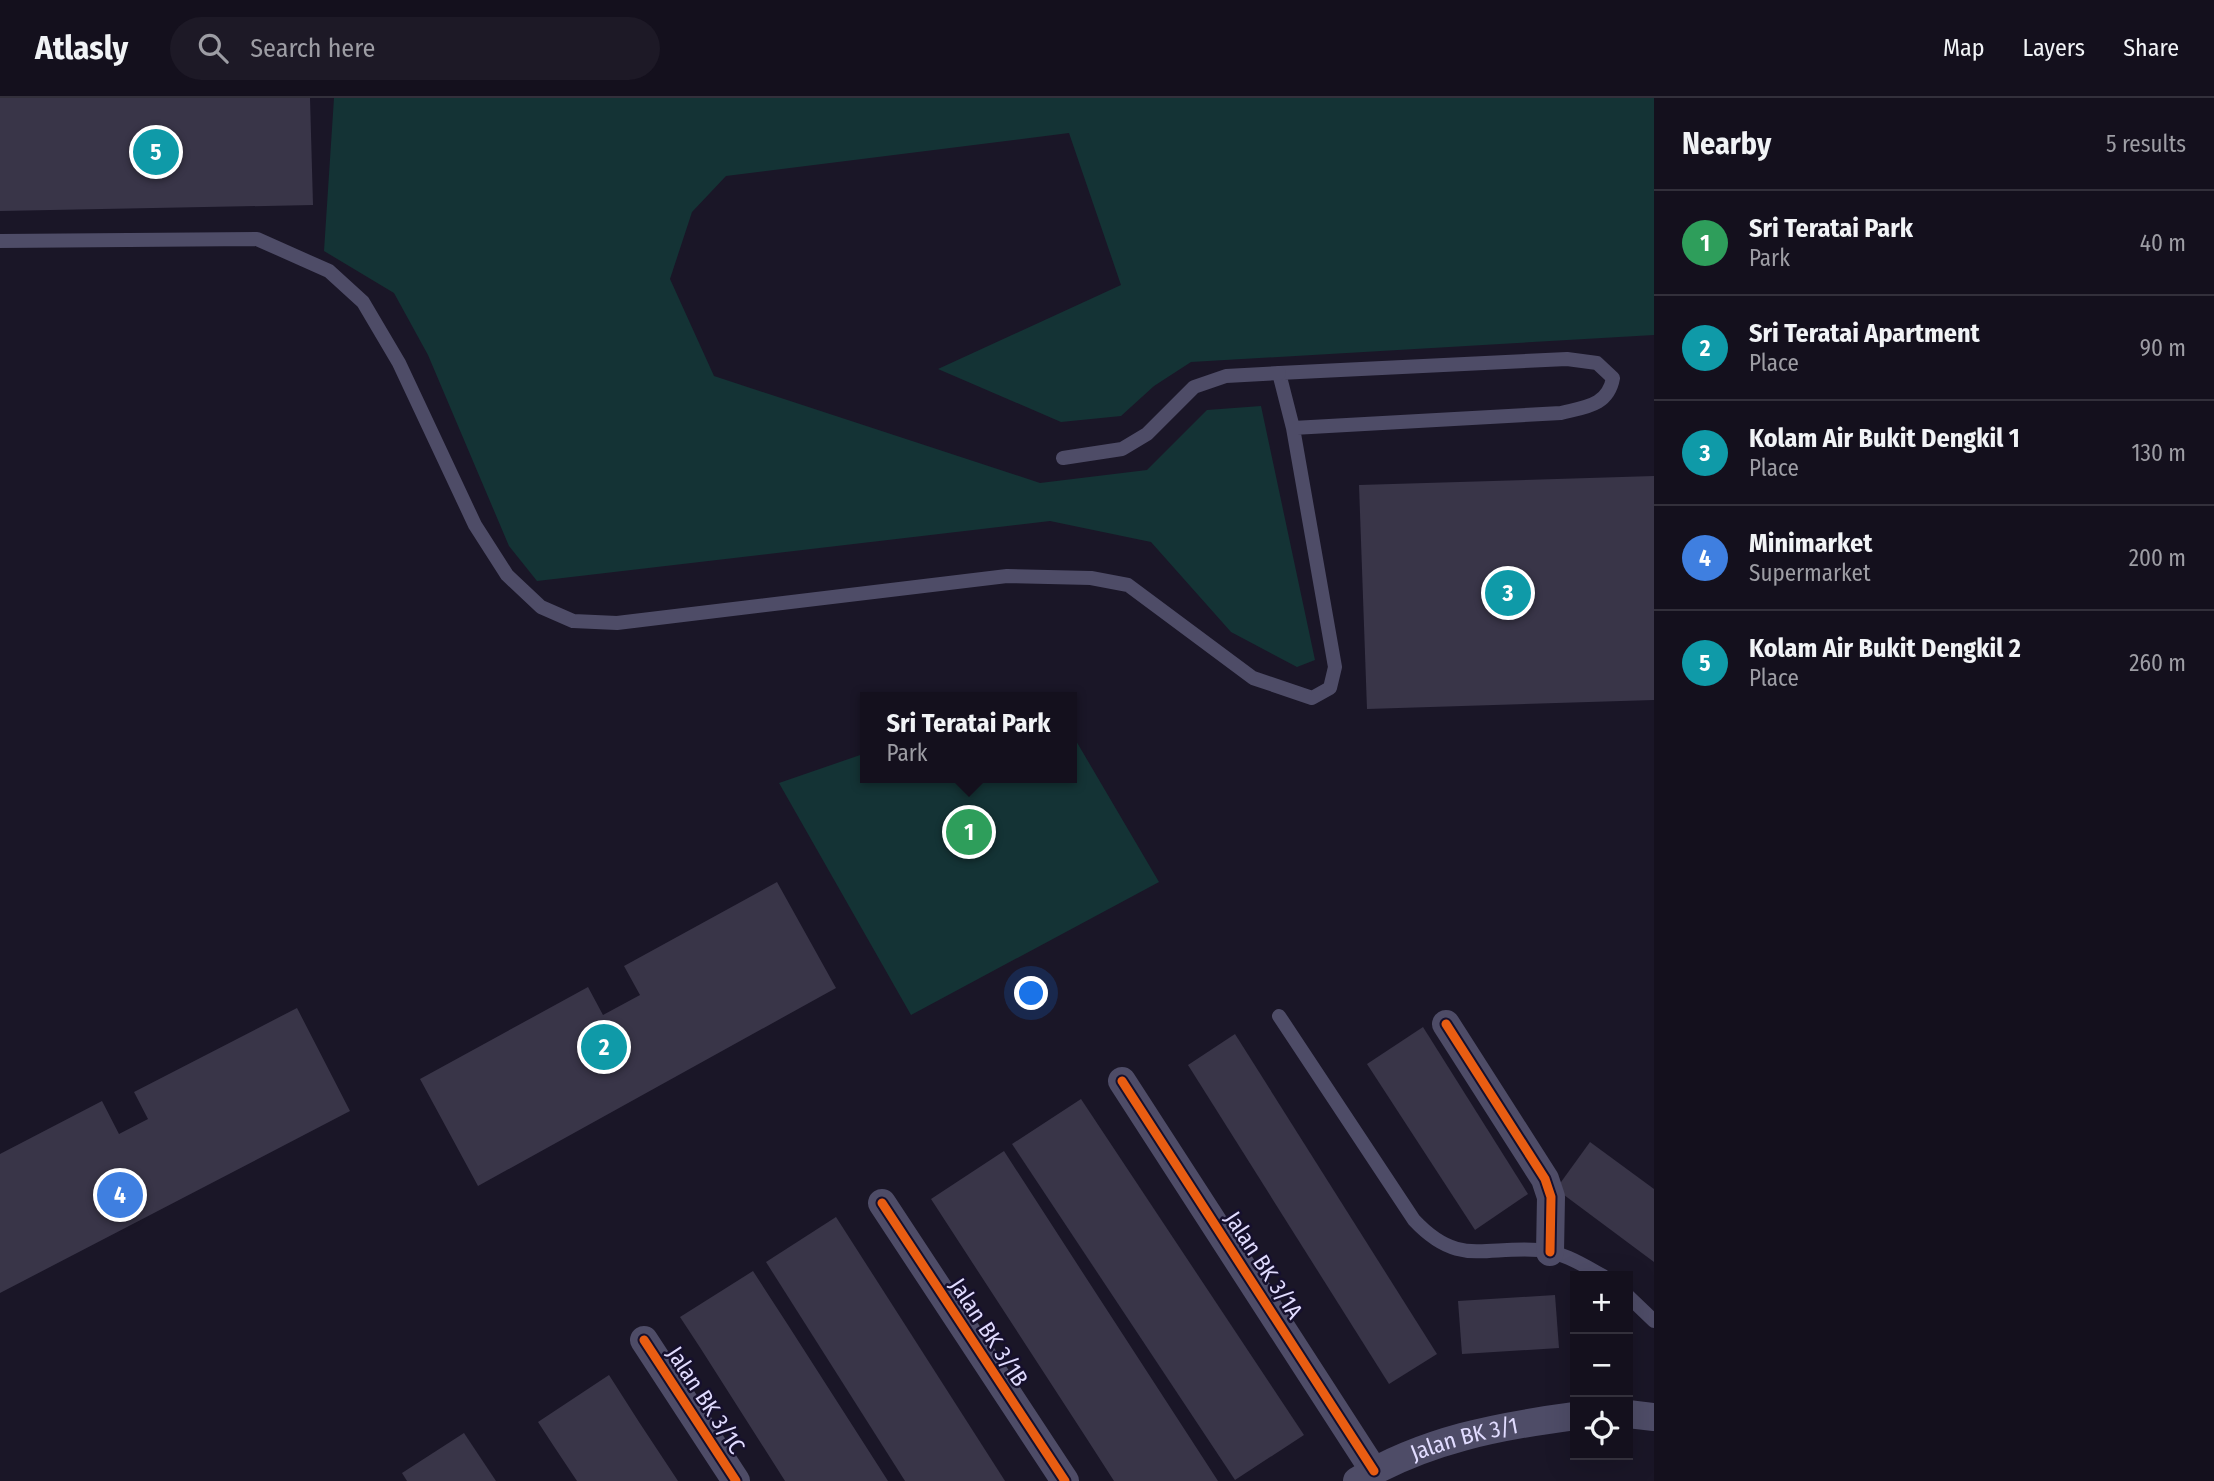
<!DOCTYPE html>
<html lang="en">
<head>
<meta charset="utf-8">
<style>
	:root { --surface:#14101d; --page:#1d1926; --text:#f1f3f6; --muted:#9d9da4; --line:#33303b; --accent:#0f766e }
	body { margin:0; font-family:"Fira Sans Condensed",sans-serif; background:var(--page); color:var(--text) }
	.controls { position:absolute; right:21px; bottom:21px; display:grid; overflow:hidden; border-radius:0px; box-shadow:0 7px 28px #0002 }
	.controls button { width:63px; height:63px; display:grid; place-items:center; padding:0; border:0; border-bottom:2px solid var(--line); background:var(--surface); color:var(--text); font:35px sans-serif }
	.you { position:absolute; left:1032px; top:896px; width:24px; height:24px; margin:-18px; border:5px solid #fff; border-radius:50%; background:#1a73e8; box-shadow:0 0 0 10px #1a73e833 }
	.badge { display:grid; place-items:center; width:46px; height:46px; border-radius:50%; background:var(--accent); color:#fff; font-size:23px; font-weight:700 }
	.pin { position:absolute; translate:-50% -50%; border:4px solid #fff; box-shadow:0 2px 7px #0006 }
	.popup { position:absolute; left:860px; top:594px; width:217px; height:91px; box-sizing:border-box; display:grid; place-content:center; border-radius:0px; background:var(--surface); filter:drop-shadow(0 2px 5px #0005); font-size:23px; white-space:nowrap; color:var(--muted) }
	.popup b { font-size:26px; color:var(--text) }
	.popup::after { content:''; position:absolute; left:50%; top:100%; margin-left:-14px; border:14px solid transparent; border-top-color:var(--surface) }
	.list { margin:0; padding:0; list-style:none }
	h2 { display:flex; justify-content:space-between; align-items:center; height:91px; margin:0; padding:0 28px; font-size:30px }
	h2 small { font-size:23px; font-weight:400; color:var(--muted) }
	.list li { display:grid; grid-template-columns:46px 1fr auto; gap:21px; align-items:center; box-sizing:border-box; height:105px; padding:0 28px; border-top:2px solid var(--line) }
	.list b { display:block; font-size:26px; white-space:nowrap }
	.list p { margin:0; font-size:23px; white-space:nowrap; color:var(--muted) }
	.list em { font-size:23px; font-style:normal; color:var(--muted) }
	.icon { flex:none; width:38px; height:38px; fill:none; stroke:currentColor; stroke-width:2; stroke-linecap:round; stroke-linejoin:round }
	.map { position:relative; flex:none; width:1654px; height:1383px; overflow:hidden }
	header { display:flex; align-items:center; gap:42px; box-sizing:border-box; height:98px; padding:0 35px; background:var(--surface); border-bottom:2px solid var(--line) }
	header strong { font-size:33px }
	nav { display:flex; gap:38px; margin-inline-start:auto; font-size:24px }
	.search { width:490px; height:63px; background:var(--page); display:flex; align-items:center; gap:18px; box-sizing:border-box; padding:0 24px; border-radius:38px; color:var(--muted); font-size:26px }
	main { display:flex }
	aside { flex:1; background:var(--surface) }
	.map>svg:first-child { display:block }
	.green { fill:#143335 }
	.building { fill:#393548 }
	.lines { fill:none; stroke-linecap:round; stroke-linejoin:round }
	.service { stroke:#4e4c67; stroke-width:14 }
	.minor { stroke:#4e4c67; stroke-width:28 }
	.cycleway-casing { stroke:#16102d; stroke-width:13 }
	.cycleway { stroke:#e95d12; stroke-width:9 }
	.labels { text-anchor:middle; stroke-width:5; stroke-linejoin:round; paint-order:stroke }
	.street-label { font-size:23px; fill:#e1dcff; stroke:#16102d }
</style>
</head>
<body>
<header>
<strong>Atlasly</strong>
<div class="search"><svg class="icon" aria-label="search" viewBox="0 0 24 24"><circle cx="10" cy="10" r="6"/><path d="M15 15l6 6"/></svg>Search here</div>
<nav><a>Map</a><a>Layers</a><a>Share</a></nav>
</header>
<main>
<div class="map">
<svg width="1654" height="1383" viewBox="0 0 1654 1383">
	<rect width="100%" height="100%" fill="#1a1627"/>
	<g class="green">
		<path d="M 334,0 L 1654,0 L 1654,237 L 1191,264 L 1154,288 L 1121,318 L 1061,324 L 938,271 L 1121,187 L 1069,35 L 726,78 L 692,114 L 670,181 L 714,278 L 1040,385 L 1147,372 L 1207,312 L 1261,308 L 1315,562 L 1297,569 L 1231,534 L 1151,444 L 1050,423 L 537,483 L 509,448 L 428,257 L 394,195 L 324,153 Z"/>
		<path d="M 1072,636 L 1159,784 L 911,917 L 779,685 L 866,655 L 866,680 L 1072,680 Z"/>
	</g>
	<g class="building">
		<path d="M 0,0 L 310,0 L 313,107 L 0,113 Z"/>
		<path d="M 1654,378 L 1654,602 L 1367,611 L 1359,387 Z"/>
		<path d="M 777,784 L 836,890 L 478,1088 L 420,981 L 588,889 L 603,917 L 640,897 L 624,868 Z"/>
		<path d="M 297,910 L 350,1013 L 0,1195 L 0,1056 L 102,1003 L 119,1036 L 148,1021 L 134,994 Z"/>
		<path d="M 1423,929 L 1528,1096 L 1475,1132 L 1367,966 Z"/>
		<path d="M 1235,936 L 1437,1256 L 1389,1286 L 1188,967 Z"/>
		<path d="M 1081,1001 L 1304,1337 L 1235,1382 L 1012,1046 Z"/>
		<path d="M 1590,1044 L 1654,1091 L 1654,1164 L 1556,1091 Z"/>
		<path d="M 1004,1053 L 1081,1172 L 1218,1383 L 1114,1383 L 1087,1341 L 931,1101 Z"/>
		<path d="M 836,1119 L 902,1222 L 1005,1383 L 905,1383 L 766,1164 Z"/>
		<path d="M 753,1173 L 788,1227 L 888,1383 L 785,1383 L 701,1251 L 680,1219 Z"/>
		<path d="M 1555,1197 L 1559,1250 L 1462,1256 L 1458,1203 Z"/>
		<path d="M 609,1277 L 639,1324 L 678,1383 L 577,1383 L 553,1347 L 538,1324 Z"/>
		<path d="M 464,1335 L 496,1383 L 407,1383 L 402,1375 Z"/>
	</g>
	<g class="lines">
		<g class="service">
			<path d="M 0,143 L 257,141 L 329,173 L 363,204 L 399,265 L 475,427 L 507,477 L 541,509 L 573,523 L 617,525 L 1007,478 L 1091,480 L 1128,487 L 1253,580 L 1312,600 L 1330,590 L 1335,569 L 1293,330 L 1279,275 L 1567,261 L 1597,265 L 1613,280 C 1608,308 1585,309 1561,315 L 1293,330"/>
			<path d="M 1063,360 L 1122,351 L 1147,336 L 1194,289 L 1226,278 L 1279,275"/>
			<path d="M 1279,918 L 1414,1122 C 1458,1169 1483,1148 1539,1152 C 1563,1154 1583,1167 1603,1178"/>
			<path d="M 1628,1198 L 1654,1223"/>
		</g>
		<g class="minor">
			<path d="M 1446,926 L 1545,1081 L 1551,1099 L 1550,1154"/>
			<path d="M 1122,983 L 1374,1373"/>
			<path d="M 882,1105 L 1065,1383"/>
			<path d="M 644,1242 L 736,1383"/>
			<path d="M 1628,1316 L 1654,1319"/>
			<path id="s1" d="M 1357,1383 C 1424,1342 1499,1328 1575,1318"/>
		</g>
		<g class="cycleway-casing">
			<g id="cycleway">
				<path d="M 1446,926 L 1545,1081 L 1551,1099 L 1550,1154"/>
				<path d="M 1122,983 L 1374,1373"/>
				<path d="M 882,1105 L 1065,1383"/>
				<path d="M 644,1242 L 736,1383"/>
			</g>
		</g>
		<use href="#cycleway" class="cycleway"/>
	</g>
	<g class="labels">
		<g class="street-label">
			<text transform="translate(1264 1167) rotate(57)" y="8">Jalan BK 3/1A</text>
			<text transform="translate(989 1234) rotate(57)" y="8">Jalan BK 3/1B</text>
			<text transform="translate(706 1302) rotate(57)" y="8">Jalan BK 3/1C</text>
			<text dy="8" stroke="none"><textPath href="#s1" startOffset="116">Jalan BK 3/1</textPath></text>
		</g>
	</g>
</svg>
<div class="controls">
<button>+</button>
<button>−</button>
<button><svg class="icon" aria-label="locate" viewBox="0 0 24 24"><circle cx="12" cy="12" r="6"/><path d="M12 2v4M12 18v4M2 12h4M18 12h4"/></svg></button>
</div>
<div class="you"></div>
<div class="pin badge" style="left:969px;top:734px;background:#2e9e5b">1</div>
<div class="popup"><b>Sri Teratai Park</b>Park</div>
<div class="pin badge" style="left:604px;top:949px;background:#0f9aa8">2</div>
<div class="pin badge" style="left:1508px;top:495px;background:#0f9aa8">3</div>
<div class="pin badge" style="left:120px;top:1097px;background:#3f7fe0">4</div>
<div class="pin badge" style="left:156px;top:54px;background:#0f9aa8">5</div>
</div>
<aside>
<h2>Nearby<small>5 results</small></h2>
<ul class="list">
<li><span class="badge" style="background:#2e9e5b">1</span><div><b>Sri Teratai Park</b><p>Park</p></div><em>40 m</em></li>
<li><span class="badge" style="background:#0f9aa8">2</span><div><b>Sri Teratai Apartment</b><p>Place</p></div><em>90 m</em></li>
<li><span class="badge" style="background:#0f9aa8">3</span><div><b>Kolam Air Bukit Dengkil 1</b><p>Place</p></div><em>130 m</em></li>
<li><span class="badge" style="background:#3f7fe0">4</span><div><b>Minimarket</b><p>Supermarket</p></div><em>200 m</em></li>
<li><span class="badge" style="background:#0f9aa8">5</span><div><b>Kolam Air Bukit Dengkil 2</b><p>Place</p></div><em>260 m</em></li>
</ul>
</aside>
</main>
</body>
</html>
